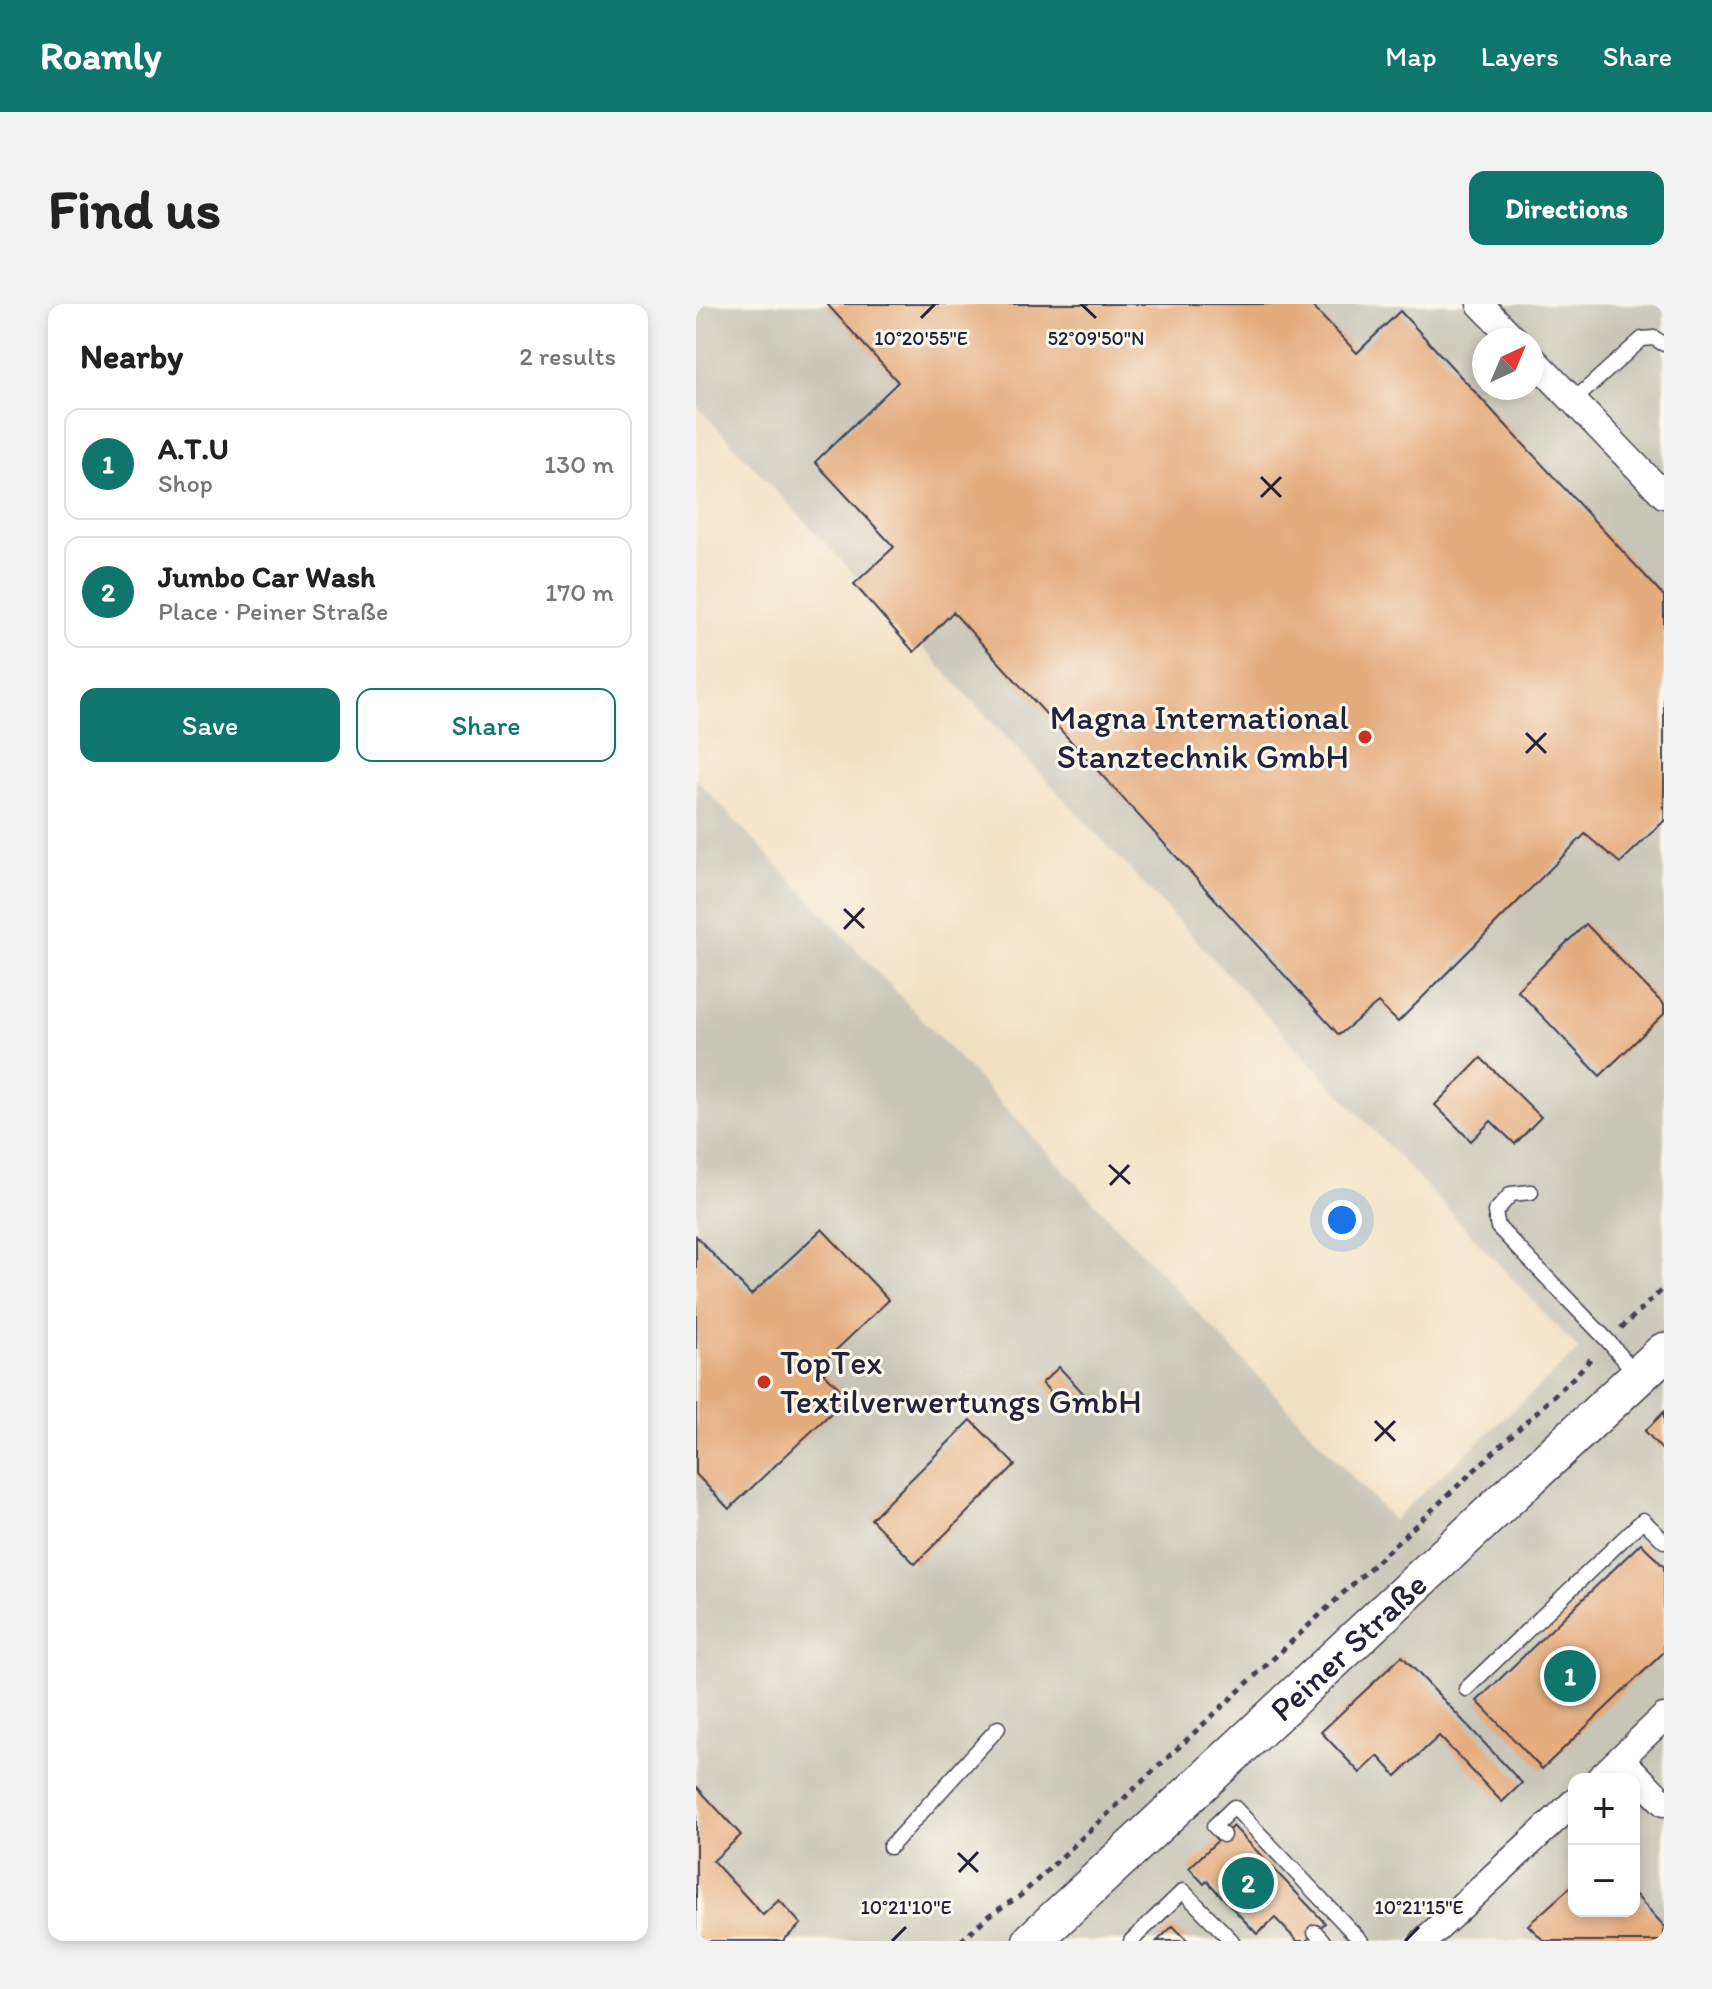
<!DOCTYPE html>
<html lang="en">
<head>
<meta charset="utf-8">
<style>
	:root { --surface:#fff; --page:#f2f2f2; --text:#222; --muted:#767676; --line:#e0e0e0; --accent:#0f766e }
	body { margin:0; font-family:Itim,sans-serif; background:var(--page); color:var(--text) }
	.controls { position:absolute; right:24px; bottom:24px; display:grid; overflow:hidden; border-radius:16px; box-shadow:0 4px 12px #0003 }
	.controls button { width:72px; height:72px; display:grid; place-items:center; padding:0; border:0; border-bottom:2px solid var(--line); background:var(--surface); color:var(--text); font:40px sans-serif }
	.compass { position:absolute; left:776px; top:24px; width:72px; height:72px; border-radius:50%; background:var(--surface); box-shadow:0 4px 12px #0003; rotate:44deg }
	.you { position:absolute; left:646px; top:916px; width:28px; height:28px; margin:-20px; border:6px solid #fff; border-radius:50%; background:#1a73e8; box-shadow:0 0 0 12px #1a73e833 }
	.badge { display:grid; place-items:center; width:52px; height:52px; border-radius:50%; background:var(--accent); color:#fff; font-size:26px; font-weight:700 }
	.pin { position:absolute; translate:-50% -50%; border:4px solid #fff; box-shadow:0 2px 8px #0006 }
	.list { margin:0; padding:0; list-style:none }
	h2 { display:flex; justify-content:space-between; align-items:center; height:104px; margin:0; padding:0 32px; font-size:34px }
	h2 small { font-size:26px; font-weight:400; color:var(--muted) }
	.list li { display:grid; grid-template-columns:52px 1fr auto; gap:24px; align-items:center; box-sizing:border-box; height:112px; margin:0 16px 16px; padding:0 16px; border:2px solid var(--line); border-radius:16px }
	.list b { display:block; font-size:30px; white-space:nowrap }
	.list p { margin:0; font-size:26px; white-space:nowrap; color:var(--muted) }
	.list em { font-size:26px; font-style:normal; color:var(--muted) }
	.actions { display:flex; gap:16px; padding:24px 32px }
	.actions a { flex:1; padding:18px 0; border:2px solid var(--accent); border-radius:16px; text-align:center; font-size:28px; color:var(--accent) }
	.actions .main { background:var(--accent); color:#fff }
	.map { position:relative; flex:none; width:968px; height:1637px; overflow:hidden; border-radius:16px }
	header { display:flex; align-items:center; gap:48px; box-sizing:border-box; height:112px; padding:0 40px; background:var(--accent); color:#fff }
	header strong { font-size:38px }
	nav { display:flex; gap:44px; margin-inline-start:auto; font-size:28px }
	.intro { display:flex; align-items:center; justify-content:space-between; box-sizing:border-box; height:192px; padding:0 48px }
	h1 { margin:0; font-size:56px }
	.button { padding:20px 36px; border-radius:16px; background:var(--accent); color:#fff; font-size:28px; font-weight:700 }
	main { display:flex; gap:48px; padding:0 48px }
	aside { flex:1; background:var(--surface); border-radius:16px; box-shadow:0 4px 12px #0003 }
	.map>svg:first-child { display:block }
	.industrial { fill:#c7c4b8; fill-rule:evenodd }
	.building { fill:#e4ab7d }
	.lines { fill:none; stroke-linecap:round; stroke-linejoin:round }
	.service-casing { stroke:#413f4f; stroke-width:17 }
	.minor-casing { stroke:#413f4f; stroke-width:29 }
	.secondary-casing { stroke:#413f4f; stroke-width:41 }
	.path { stroke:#413f4f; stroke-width:5; stroke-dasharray:6 6; stroke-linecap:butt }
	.service { stroke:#fff; stroke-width:14 }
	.minor { stroke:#fff; stroke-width:26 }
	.secondary { stroke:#fff; stroke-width:38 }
	.ticks { fill:none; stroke:#22223b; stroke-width:3 }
	.poi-dot { fill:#c8321e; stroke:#fbf7ec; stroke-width:3 }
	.labels { text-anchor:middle; stroke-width:6; stroke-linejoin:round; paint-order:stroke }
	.poi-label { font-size:34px; fill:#22223b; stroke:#fbf7ec; text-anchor:end }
	.street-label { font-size:34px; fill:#22223b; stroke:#fbf7ec }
	.ticks-label { font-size:20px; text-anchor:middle; fill:#22223b; stroke:#fbf7ec; stroke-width:6; stroke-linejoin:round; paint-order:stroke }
</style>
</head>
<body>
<header>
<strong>Roamly</strong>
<nav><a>Map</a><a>Layers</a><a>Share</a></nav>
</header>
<div class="intro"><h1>Find us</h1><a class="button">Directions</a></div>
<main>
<aside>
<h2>Nearby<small>2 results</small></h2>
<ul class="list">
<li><span class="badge">1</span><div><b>A.T.U</b><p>Shop</p></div><em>130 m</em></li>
<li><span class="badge">2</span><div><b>Jumbo Car Wash</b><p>Place · Peiner Straße</p></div><em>170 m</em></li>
</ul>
<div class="actions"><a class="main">Save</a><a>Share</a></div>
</aside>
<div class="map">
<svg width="968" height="1637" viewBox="0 0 968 1637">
	<rect width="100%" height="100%" fill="#fbf7ec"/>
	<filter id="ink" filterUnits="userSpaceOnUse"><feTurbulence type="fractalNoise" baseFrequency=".0125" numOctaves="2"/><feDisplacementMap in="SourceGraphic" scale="16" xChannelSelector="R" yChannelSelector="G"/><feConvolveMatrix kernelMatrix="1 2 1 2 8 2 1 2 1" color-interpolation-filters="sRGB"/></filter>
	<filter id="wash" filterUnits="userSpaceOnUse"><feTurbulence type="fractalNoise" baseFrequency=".006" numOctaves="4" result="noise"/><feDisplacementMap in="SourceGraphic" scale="32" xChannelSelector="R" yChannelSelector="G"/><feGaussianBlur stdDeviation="1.8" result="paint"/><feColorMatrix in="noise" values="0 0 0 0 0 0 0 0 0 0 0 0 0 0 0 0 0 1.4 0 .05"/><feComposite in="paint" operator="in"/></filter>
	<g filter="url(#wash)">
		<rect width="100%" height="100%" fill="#f1e1c2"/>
		<path class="industrial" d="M 0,0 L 968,0 L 968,1637 L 0,1637 L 0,475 L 697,1216 L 883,1046 L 0,101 ZM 788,36 L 836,36 L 836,84 L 788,84 ZM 878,1475 L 938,1475 L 938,1607 L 878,1607 Z"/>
		<g id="blocks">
			<g class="building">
				<path d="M 131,0 L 614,0 L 661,49 L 704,7 L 968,292 L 968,517 L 924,559 L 889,530 L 702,718 L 682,699 L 643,731 L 257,308 L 218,348 L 158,280 L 198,243 L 119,158 L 202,78 Z"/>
				<path d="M 890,620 L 968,701 L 968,710 L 904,772 L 821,686 Z"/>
				<path d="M 785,754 L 845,813 L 819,840 L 795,817 L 775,837 L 739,801 Z"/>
				<path d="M 126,925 L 193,996 L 122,1063 L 152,1093 L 33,1205 L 0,1170 L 0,932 L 55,991 Z"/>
				<path d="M 363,1063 L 388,1090 L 371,1106 L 346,1079 Z"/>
				<path d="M 968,1108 L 968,1148 L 949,1127 Z"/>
				<path d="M 275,1116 L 319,1161 L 219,1260 L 175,1215 Z"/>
				<path d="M 945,1239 L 968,1263 L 968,1348 L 846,1465 L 781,1397 Z"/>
				<path d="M 706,1352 L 826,1479 L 806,1498 L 743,1432 L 700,1472 L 682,1452 L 664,1469 L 625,1428 Z"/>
				<path d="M 0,1482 L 45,1531 L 17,1557 L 67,1611 L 83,1596 L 105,1620 L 87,1637 L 0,1637 Z"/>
				<path d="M 537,1522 L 629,1619 L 610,1637 L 601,1637 L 579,1614 L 561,1630 L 511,1577 L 508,1580 L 493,1564 Z"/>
				<path d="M 878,1580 L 878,1607 L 938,1607 L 938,1589 L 968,1622 L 968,1637 L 848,1637 L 832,1621 Z"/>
				<path d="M 477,1622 L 492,1637 L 461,1637 Z"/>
			</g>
		</g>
	</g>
	<g filter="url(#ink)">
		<use href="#blocks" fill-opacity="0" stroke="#413f4f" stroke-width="2"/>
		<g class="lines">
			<g class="service-casing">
				<g id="service">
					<path d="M 877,97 L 946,35 L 958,34 L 968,40"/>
					<path d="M 835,888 L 815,890 L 799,908 L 802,923 L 912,1037 L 942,1072"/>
					<path d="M 770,1385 L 947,1216 L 968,1237"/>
					<path d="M 527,1531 L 518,1522 L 538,1503 L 665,1637"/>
					<path d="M 194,1543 L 302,1424"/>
					<path d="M 619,1628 L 627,1637"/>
					<path d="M 435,1637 L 487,1587 L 536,1637"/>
				</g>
			</g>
			<g class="minor-casing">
				<g id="minor">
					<path d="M 784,0 L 819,36"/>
					<path d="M 836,54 L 968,191"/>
					<path d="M 925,1455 L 968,1499"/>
					<path d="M 903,1475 L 968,1413"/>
					<path d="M 728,1637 L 878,1498"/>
				</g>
			</g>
			<g class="secondary-casing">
				<g id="secondary">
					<path id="s1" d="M 336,1637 L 968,1048"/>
				</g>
			</g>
			<g class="path">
				<path d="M 925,1024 L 968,984"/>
				<path d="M 265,1637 L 292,1612 L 324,1592 L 880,1071 L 898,1051"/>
			</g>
			<use href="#service" class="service"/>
			<use href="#minor" class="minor"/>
			<use href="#secondary" class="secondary"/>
		</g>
	</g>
	<path class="ticks" d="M 385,0 L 400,14M 225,14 L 239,0M 565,173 L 585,193M 565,193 L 585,173M 830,429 L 850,449M 830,449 L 850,429M 148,605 L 168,624M 148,625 L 168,604M 413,861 L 434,880M 414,881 L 433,861M 679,1117 L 699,1137M 679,1137 L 699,1117M 262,1549 L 282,1568M 263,1568 L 282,1548M 196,1637 L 210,1623M 709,1637 L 723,1623"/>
	<g class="poi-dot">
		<circle cx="669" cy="433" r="8"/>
		<circle cx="68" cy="1078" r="8"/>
	</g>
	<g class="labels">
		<g class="poi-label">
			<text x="653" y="425">Magna International<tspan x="653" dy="39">Stanztechnik GmbH</tspan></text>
			<text x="84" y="1070" text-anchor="start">TopTex<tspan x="84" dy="39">Textilverwertungs GmbH</tspan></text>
		</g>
		<g class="street-label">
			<text dy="12" stroke="none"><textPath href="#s1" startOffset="432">Peiner Straße</textPath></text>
		</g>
	</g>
	<g class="ticks-label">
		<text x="400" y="41">52°09'50"N</text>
		<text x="225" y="41">10°20'55"E</text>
		<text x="210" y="1610">10°21'10"E</text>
		<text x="723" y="1610">10°21'15"E</text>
	</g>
</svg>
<div class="controls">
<button>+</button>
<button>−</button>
</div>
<svg class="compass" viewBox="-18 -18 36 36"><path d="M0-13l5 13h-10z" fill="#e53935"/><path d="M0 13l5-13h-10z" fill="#767676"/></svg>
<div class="you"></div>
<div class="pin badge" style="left:874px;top:1372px">1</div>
<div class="pin badge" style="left:552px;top:1579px">2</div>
</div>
</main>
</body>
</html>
